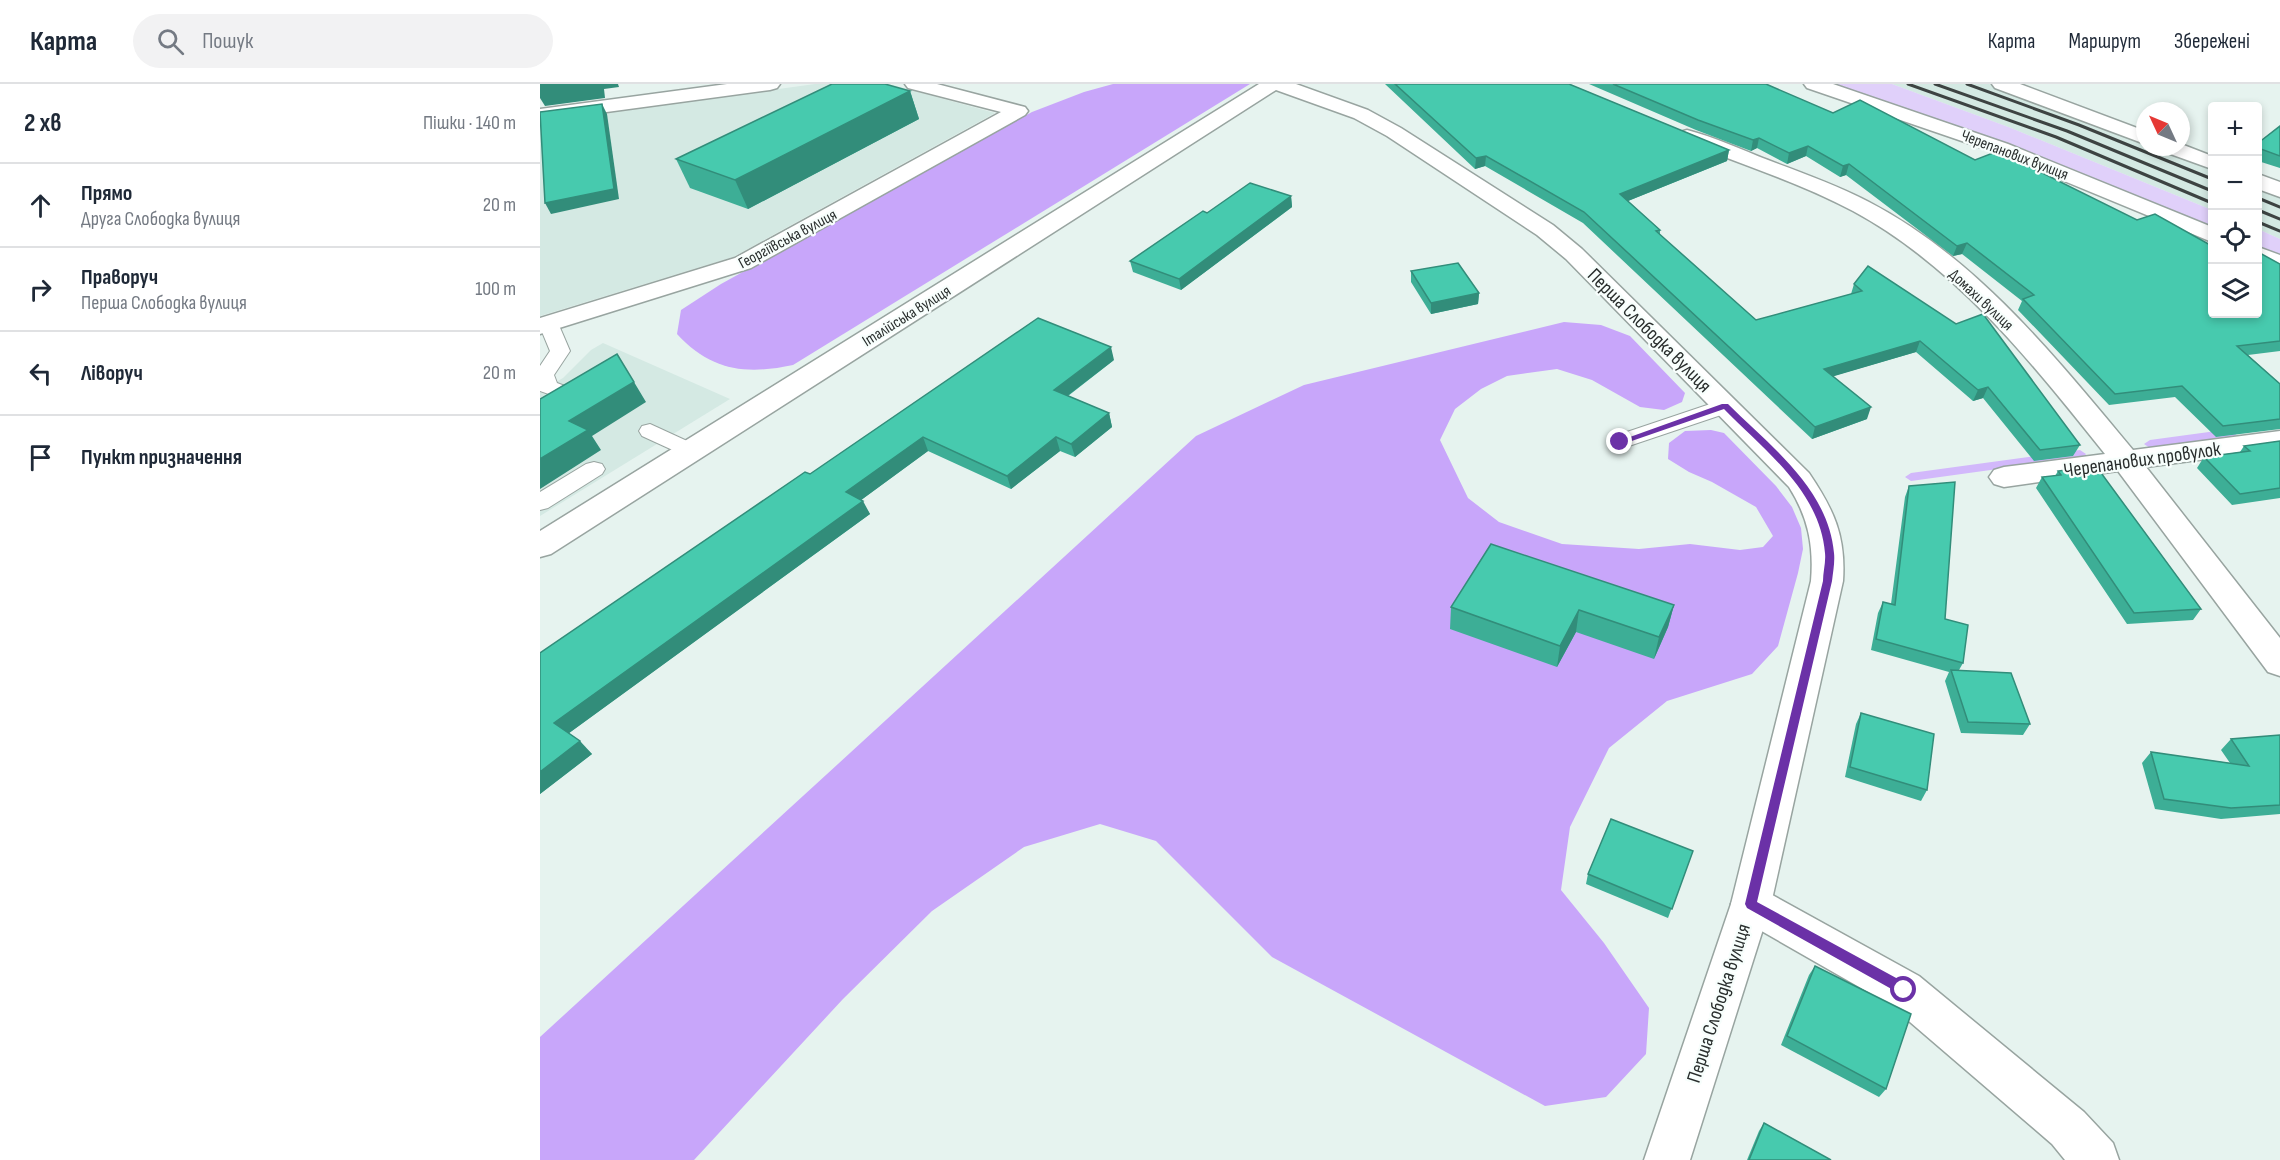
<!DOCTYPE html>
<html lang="uk">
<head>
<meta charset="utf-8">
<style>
	:root { --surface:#fff; --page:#f2f2f3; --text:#1f2937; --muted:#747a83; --line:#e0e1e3 }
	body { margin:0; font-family:"Sofia Sans Condensed",sans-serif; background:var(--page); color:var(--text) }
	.controls { position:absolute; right:18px; top:18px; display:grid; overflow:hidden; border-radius:6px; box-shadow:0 3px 9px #0003 }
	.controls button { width:54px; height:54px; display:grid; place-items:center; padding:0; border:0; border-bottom:2px solid var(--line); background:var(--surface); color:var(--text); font:30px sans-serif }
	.compass { position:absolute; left:1596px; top:18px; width:54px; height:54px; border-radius:50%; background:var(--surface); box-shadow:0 3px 9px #0003; rotate:314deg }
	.stop { position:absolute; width:18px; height:18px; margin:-14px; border:4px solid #6b31a7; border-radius:50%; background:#fff }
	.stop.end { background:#6b31a7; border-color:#fff; box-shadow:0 2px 6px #0008 }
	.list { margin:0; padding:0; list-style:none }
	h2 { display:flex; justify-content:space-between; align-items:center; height:78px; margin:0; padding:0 24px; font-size:26px }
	h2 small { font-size:20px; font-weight:400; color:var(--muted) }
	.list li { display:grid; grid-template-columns:39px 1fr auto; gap:18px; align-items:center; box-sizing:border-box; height:84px; padding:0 24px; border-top:2px solid var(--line) }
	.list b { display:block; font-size:22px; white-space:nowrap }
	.list p { margin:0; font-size:20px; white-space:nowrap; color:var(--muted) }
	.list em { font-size:20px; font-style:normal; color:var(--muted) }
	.icon { flex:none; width:33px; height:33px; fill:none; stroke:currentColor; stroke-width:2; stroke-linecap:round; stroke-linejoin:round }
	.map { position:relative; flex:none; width:1740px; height:1076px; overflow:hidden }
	header { display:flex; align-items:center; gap:36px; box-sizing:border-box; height:84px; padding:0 30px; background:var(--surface); border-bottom:2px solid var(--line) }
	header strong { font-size:28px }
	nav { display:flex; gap:33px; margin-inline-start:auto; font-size:21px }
	.search { width:420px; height:54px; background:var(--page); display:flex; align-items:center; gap:15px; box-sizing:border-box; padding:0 21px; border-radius:33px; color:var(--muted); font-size:22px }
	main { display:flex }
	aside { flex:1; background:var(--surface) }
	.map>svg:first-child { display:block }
	.built { fill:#d4e9e3 }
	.green { fill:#e0d0fa }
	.forest { fill:#c8a6fa }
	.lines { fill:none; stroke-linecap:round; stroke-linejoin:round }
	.stream { fill:#d2b8fb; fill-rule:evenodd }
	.service-casing { stroke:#98a4a0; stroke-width:2 }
	.minor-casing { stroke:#98a4a0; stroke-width:3 }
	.tertiary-casing { stroke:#98a4a0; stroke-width:3 }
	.service { fill:#fff; fill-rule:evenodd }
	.minor { fill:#fff; fill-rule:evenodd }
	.tertiary { fill:#fff; fill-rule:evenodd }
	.rail { stroke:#3d4342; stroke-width:3 }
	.wall { fill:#3dae96 }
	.shaded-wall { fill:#328d7a }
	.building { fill:#47caae; stroke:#328d7a; stroke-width:1.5 }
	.route { fill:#6b31a7 }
	.labels { text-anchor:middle; stroke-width:4.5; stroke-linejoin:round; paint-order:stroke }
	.far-street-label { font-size:16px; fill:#292e2d; stroke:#f7fefc }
	.street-label { font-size:20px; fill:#292e2d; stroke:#f7fefc }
</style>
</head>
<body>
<header>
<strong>Карта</strong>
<div class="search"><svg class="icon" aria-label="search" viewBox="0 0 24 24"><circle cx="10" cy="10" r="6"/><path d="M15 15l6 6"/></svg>Пошук</div>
<nav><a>Карта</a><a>Маршрут</a><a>Збережені</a></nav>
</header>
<main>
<aside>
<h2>2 хв<small>Пішки · 140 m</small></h2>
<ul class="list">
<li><svg class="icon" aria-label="ahead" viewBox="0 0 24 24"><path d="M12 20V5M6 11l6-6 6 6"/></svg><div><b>Прямо</b><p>Друга Слободка вулиця</p></div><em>20 m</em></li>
<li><svg class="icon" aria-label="right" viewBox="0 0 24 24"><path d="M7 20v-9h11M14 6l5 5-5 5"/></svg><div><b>Праворуч</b><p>Перша Слободка вулиця</p></div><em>100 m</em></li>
<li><svg class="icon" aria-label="left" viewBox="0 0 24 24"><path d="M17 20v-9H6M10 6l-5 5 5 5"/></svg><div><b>Ліворуч</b></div><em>20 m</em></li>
<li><svg class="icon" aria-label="arrive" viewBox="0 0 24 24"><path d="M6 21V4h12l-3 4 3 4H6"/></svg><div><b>Пункт призначення</b></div></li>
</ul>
</aside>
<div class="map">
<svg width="1740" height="1076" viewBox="0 0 1740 1076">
	<rect width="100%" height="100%" fill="#e6f3ef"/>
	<g class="built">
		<path d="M 275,0 L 349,0 L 455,29 L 193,173 L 0,232 L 0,37 Z"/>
		<path d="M 1352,0 L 1449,0 L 1533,31 L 1605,59 L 1605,63 L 1614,63 L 1672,86 L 1672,126 L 1471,44 Z"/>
		<path d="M 1718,104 L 1740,113 L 1740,155 L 1718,145 Z"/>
		<path d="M 63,259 L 190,315 L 0,432 L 0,307 L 23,294 L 51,266 Z"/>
	</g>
	<g class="green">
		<path d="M 1291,0 L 1352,0 L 1471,44 L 1672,126 L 1672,144 L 1469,61 Z"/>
		<path d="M 1718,145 L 1740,155 L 1740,173 L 1718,163 Z"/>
	</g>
	<g class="forest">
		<path d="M 573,0 L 710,0 L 253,281 C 206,291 171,287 137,250 L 141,226 L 181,200 L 492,28 L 544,8 Z"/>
		<path d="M 1024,238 L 1061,241 L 1090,252 L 1145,309 L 1142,318 L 1124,326 L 1100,323 L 1052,296 L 1017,285 L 967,292 L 941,305 L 915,325 L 900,356 L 928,414 L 959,438 L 1022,460 L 1099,465 L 1150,460 L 1200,466 L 1223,463 L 1233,452 L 1216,423 L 1172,398 L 1149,388 L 1128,375 L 1129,359 L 1145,347 L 1171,346 L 1184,349 L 1236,402 L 1252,423 L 1261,444 L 1263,465 L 1258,489 L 1238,562 L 1212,590 L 1127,617 L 1069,664 L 1030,743 L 1021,806 L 1064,859 L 1109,924 L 1106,970 L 1066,1013 L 1005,1022 L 732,873 L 616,757 L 560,740 L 484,763 L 392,827 L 303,915 L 154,1076 L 0,1076 L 0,953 L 656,352 L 764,301 Z"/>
	</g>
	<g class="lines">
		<g class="stream">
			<path d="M 1691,345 L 1697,349 L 1695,352 L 1610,364 L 1604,360 L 1610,356 Z"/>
			<path d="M 1540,366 L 1546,370 L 1544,373 L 1371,397 L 1365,393 L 1371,389 Z"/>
		</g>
		<g class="service-casing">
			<g id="service">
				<path d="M 8,233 L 15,235 L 18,239 L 30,267 L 14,291 L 17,299 L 33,305 L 36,310 L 33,315 L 26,316 L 0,307 L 0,282 L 10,267 L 0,243 L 0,236 Z"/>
				<path d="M 1185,315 L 1193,317 L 1196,322 L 1193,327 L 1080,365 L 1072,363 L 1069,358 L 1072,353 Z"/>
				<path d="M 110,340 L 158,362 L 161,367 L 158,372 L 150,374 L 102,352 L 99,347 L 102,342 Z"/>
				<path d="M 54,378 L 62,380 L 65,385 L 62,390 L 8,424 L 0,426 L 0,408 L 46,380 Z"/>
			</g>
		</g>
		<g class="minor-casing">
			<g id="minor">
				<path d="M 187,0 L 240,0 L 237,4 L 230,6 L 0,37 L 0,25 Z"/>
				<path d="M 365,0 L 397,0 L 485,23 L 488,27 L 485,31 L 211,184 L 0,250 L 0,234 L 195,174 L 461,28 L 368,4 Z"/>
				<path d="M 1264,0 L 1293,0 L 1468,60 L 1672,143 L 1672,158 L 1454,68 L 1267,4 Z"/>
				<path d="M 1452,0 L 1480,0 L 1605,47 L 1605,60 L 1455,4 Z"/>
				<path d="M 1147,46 C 1175,53 1202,66 1228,76 C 1262,89 1297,101 1329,118 C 1437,174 1516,274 1593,366 L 1740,347 L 1740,365 L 1606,383 L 1740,554 L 1740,592 L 1728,588 L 1578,387 L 1464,403 L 1454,400 L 1449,393 L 1454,386 L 1464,383 L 1565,370 C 1493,280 1417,183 1313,127 C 1258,98 1198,79 1140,56 L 1137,52 L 1140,48 Z"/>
				<path d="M 1641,60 L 1672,72 L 1672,85 L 1622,67 L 1619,63 L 1641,63 Z"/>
				<path d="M 1718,90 L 1740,98 L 1740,113 L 1718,105 Z"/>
				<path d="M 1718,163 L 1740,171 L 1740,187 L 1718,179 Z"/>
				<path d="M 1211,802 L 1225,807 L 1379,892 L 1544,1028 L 1573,1059 L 1579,1076 L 1525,1076 L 1512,1060 L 1349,920 L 1197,833 L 1191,820 L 1197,807 Z"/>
			</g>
		</g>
		<g class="tertiary-casing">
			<path id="tertiary" d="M 719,0 L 756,0 L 828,26 L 861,44 L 1013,141 L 1042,165 L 1269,389 C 1294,426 1306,452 1303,497 L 1231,820 L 1150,1076 L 1104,1076 L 1191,820 L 1271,497 C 1274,461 1268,433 1249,403 L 1026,175 L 997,151 L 847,52 L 814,34 L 736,6 L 11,470 L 0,473 L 0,447 Z"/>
		</g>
		<use href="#service" class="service"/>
		<use href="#minor" class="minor"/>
		<use href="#tertiary" class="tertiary"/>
		<g class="rail">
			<path d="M 1368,0 L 1516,53 L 1672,119"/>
			<path d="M 1395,0 L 1527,47 L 1672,107"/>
			<path d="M 1427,0 L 1539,41 L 1672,95"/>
			<path d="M 1718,114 L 1740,123"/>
			<path d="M 1718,126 L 1740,135"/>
			<path d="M 1718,138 L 1740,147"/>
		</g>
	</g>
	<g class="wall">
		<path d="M 845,0 L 1029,0 L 1189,66 L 1187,77 L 1088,117 L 1120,146 L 1120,151 L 1216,236 L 1311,210 L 1314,200 L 1540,361 L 1533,372 L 1494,377 L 1443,314 L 1433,317 L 1376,268 L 1293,292 L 1327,335 L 1272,355 L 1043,139 L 945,82 L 935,85 Z"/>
		<path d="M 1049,0 L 1226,0 L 1672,230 L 1740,180 L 1740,267 L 1708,271 L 1740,300 L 1740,345 L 1676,353 L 1635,313 L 1569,321 L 1478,226 L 1482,217 L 1422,170 L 1413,172 L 1306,91 L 1300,93 L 1266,72 L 1247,80 L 1217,64 L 1211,67 L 1156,46 Z"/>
		<path d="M 370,7 L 379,35 L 208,125 L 150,104 L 136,75 Z"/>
		<path d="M 1740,42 L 1740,84 L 1718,77 L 1718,59 Z"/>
		<path d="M 751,112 L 752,123 L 641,206 L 593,188 L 590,177 L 667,129 Z"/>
		<path d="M 871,187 L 939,209 L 938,220 L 891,230 L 871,198 Z"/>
		<path d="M 574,276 L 528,312 L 569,329 L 572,343 L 535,373 L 520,367 L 471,405 L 388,367 L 321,416 L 330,430 L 29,649 L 52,670 L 0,710 L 0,569 L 270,390 Z"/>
		<path d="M 1740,357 L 1740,414 L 1692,421 L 1657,384 L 1664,373 L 1700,368 L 1704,362 Z"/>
		<path d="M 1518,387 L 1661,525 L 1653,536 L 1587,540 L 1496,404 L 1502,393 L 1515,392 Z"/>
		<path d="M 1369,402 L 1405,535 L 1423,579 L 1419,586 L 1490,640 L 1483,651 L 1421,649 L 1405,597 L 1409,588 L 1331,566 L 1338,529 L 1343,518 L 1351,520 L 1365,413 Z"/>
		<path d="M 1134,521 L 1128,543 L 1114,575 L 1036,548 L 1017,583 L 910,545 L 911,523 Z"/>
		<path d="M 1321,629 L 1387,706 L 1381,717 L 1305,693 L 1316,640 Z"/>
		<path d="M 1740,651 L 1740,730 L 1681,735 L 1615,725 L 1602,679 L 1611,668 L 1690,679 L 1681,666 L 1691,655 Z"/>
		<path d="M 1153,767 L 1128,834 L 1046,800 L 1048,790 Z"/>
		<path d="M 1275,882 L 1346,1005 L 1339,1013 L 1241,961 L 1269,891 Z"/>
		<path d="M 1224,1039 L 1291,1076 L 1207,1076 L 1219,1047 Z"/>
	</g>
	<g class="shaded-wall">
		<path d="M 0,0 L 78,0 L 79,3 L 64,5 L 65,14 L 5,22 L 0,14 Z"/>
		<path d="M 370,7 L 379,35 L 208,125 L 195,96 Z"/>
		<path d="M 62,20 L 67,30 L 79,115 L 11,130 L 5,119 Z"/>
		<path d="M 1219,54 L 1217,64 L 1211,67 L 1213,56 Z"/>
		<path d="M 1268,62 L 1266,72 L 1247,80 L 1249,69 Z"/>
		<path d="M 1189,66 L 1187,77 L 1078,121 L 1080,110 Z"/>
		<path d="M 946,72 L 945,82 L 935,85 L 936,74 Z"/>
		<path d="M 1309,80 L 1306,91 L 1300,93 L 1303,82 Z"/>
		<path d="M 751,112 L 752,123 L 641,206 L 639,195 Z"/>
		<path d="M 1427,159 L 1422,170 L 1413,172 L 1417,162 Z"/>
		<path d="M 939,209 L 938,220 L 891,230 L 891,219 Z"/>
		<path d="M 1380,257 L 1376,268 L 1281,296 L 1284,285 Z"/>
		<path d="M 571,263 L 574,276 L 518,319 L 514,306 Z"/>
		<path d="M 94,298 L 106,318 L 52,352 L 61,366 L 0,405 L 0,375 L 29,337 Z"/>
		<path d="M 1448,303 L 1443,314 L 1433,317 L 1438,306 Z"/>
		<path d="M 1331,323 L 1327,335 L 1272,355 L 1275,343 Z"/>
		<path d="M 569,329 L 572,343 L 535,373 L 531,360 Z"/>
		<path d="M 383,353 L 388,367 L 313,422 L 306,408 Z"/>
		<path d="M 516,353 L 520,367 L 471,405 L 467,392 Z"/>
		<path d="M 323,417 L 330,430 L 25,652 L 14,639 Z"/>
		<path d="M 1134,521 L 1128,543 L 1114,575 L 1119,553 Z"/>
		<path d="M 1039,526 L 1036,548 L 1017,583 L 1020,562 Z"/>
		<path d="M 40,657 L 52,670 L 0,710 L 0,688 Z"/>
	</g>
	<g class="building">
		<path d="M 292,0 L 345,0 L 370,7 L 195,96 L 136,75 Z"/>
		<path d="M 855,0 L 1029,0 L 1189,66 L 1080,110 L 1120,146 L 1116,147 L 1216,236 L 1322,207 L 1314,200 L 1328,182 L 1416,240 L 1443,230 L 1540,361 L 1500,366 L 1448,303 L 1438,306 L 1380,257 L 1284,285 L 1331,323 L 1275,343 L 1044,128 L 946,72 L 936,74 Z"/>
		<path d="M 1073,0 L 1226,0 L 1293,29 L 1320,16 L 1435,76 L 1458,67 L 1597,136 L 1615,130 L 1672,162 L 1672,230 L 1718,230 L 1718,168 L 1740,180 L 1740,257 L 1697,262 L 1740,300 L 1740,335 L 1683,342 L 1642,302 L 1575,310 L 1483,215 L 1494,211 L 1427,159 L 1417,162 L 1309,80 L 1303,82 L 1268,62 L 1249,69 L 1219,54 L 1213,56 L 1158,36 Z"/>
		<path d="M 62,20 L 74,105 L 5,119 L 0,28 Z"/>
		<path d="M 1740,42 L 1740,72 L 1718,64 L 1718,59 Z"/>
		<path d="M 710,99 L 751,112 L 639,195 L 590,177 L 663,127 L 667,129 Z"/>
		<path d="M 918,179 L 939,209 L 891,219 L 871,187 Z"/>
		<path d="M 498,234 L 571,263 L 514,306 L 569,329 L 531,360 L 516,353 L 467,392 L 383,353 L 306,408 L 323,417 L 14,639 L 40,657 L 0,688 L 0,569 L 265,388 L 270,390 Z"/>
		<path d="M 77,270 L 94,298 L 29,337 L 48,346 L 0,375 L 0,315 Z"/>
		<path d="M 1740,357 L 1740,404 L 1700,410 L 1664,373 L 1710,367 L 1704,362 Z"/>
		<path d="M 1556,382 L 1661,525 L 1594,529 L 1502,393 L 1521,391 L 1518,387 Z"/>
		<path d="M 1415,398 L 1405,535 L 1428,541 L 1423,579 L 1336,555 L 1343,518 L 1355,521 L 1369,402 Z"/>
		<path d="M 951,460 L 1134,521 L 1119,553 L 1039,526 L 1020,562 L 911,523 Z"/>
		<path d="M 1411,586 L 1471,589 L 1490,640 L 1428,638 Z"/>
		<path d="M 1321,629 L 1394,650 L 1387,706 L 1310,683 Z"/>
		<path d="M 1740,651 L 1740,721 L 1691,724 L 1624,715 L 1611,668 L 1709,682 L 1691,655 Z"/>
		<path d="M 1071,735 L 1153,767 L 1132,825 L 1048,790 Z"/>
		<path d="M 1275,882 L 1371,930 L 1346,1005 L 1247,952 Z"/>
		<path d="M 1224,1039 L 1291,1076 L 1209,1076 Z"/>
	</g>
	<path class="route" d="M 1182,320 L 1188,320 C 1230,362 1288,404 1294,469 C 1295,478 1293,488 1292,497 L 1217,818 L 1369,901 L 1370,906 L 1369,910 L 1364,912 L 1207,824 L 1205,820 L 1283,497 C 1283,488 1286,478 1285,469 C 1280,407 1224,366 1184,325 L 1083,360 L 1076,358 Z"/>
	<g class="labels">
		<g class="far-street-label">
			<text transform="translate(1475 70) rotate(21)" y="6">Черепанових вулиця</text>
			<text transform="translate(247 154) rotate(-28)" y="6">Георгіївська вулиця</text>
			<text transform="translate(1442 215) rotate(43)" y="6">Домахи вулиця</text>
			<text transform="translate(366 231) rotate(-32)" y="6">Італійська вулиця</text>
		</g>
		<g class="street-label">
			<text transform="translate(1110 246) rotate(45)" y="7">Перша Слободка вулиця</text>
			<text transform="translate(1602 375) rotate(-8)" y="7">Черепанових провулок</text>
			<text transform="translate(1178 919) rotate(-72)" y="7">Перша Слободка вулиця</text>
		</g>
	</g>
</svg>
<div class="controls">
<button>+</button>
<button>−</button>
<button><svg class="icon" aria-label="locate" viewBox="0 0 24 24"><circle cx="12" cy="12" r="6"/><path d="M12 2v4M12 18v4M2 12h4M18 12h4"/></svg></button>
<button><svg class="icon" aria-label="layers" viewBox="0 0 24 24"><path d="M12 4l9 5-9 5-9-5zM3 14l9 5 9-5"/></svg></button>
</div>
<svg class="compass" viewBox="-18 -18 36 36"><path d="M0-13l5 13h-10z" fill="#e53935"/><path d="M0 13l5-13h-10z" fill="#747a83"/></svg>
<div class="stop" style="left:1364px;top:906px"></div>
<div class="stop end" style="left:1080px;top:358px"></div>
</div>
</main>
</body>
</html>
